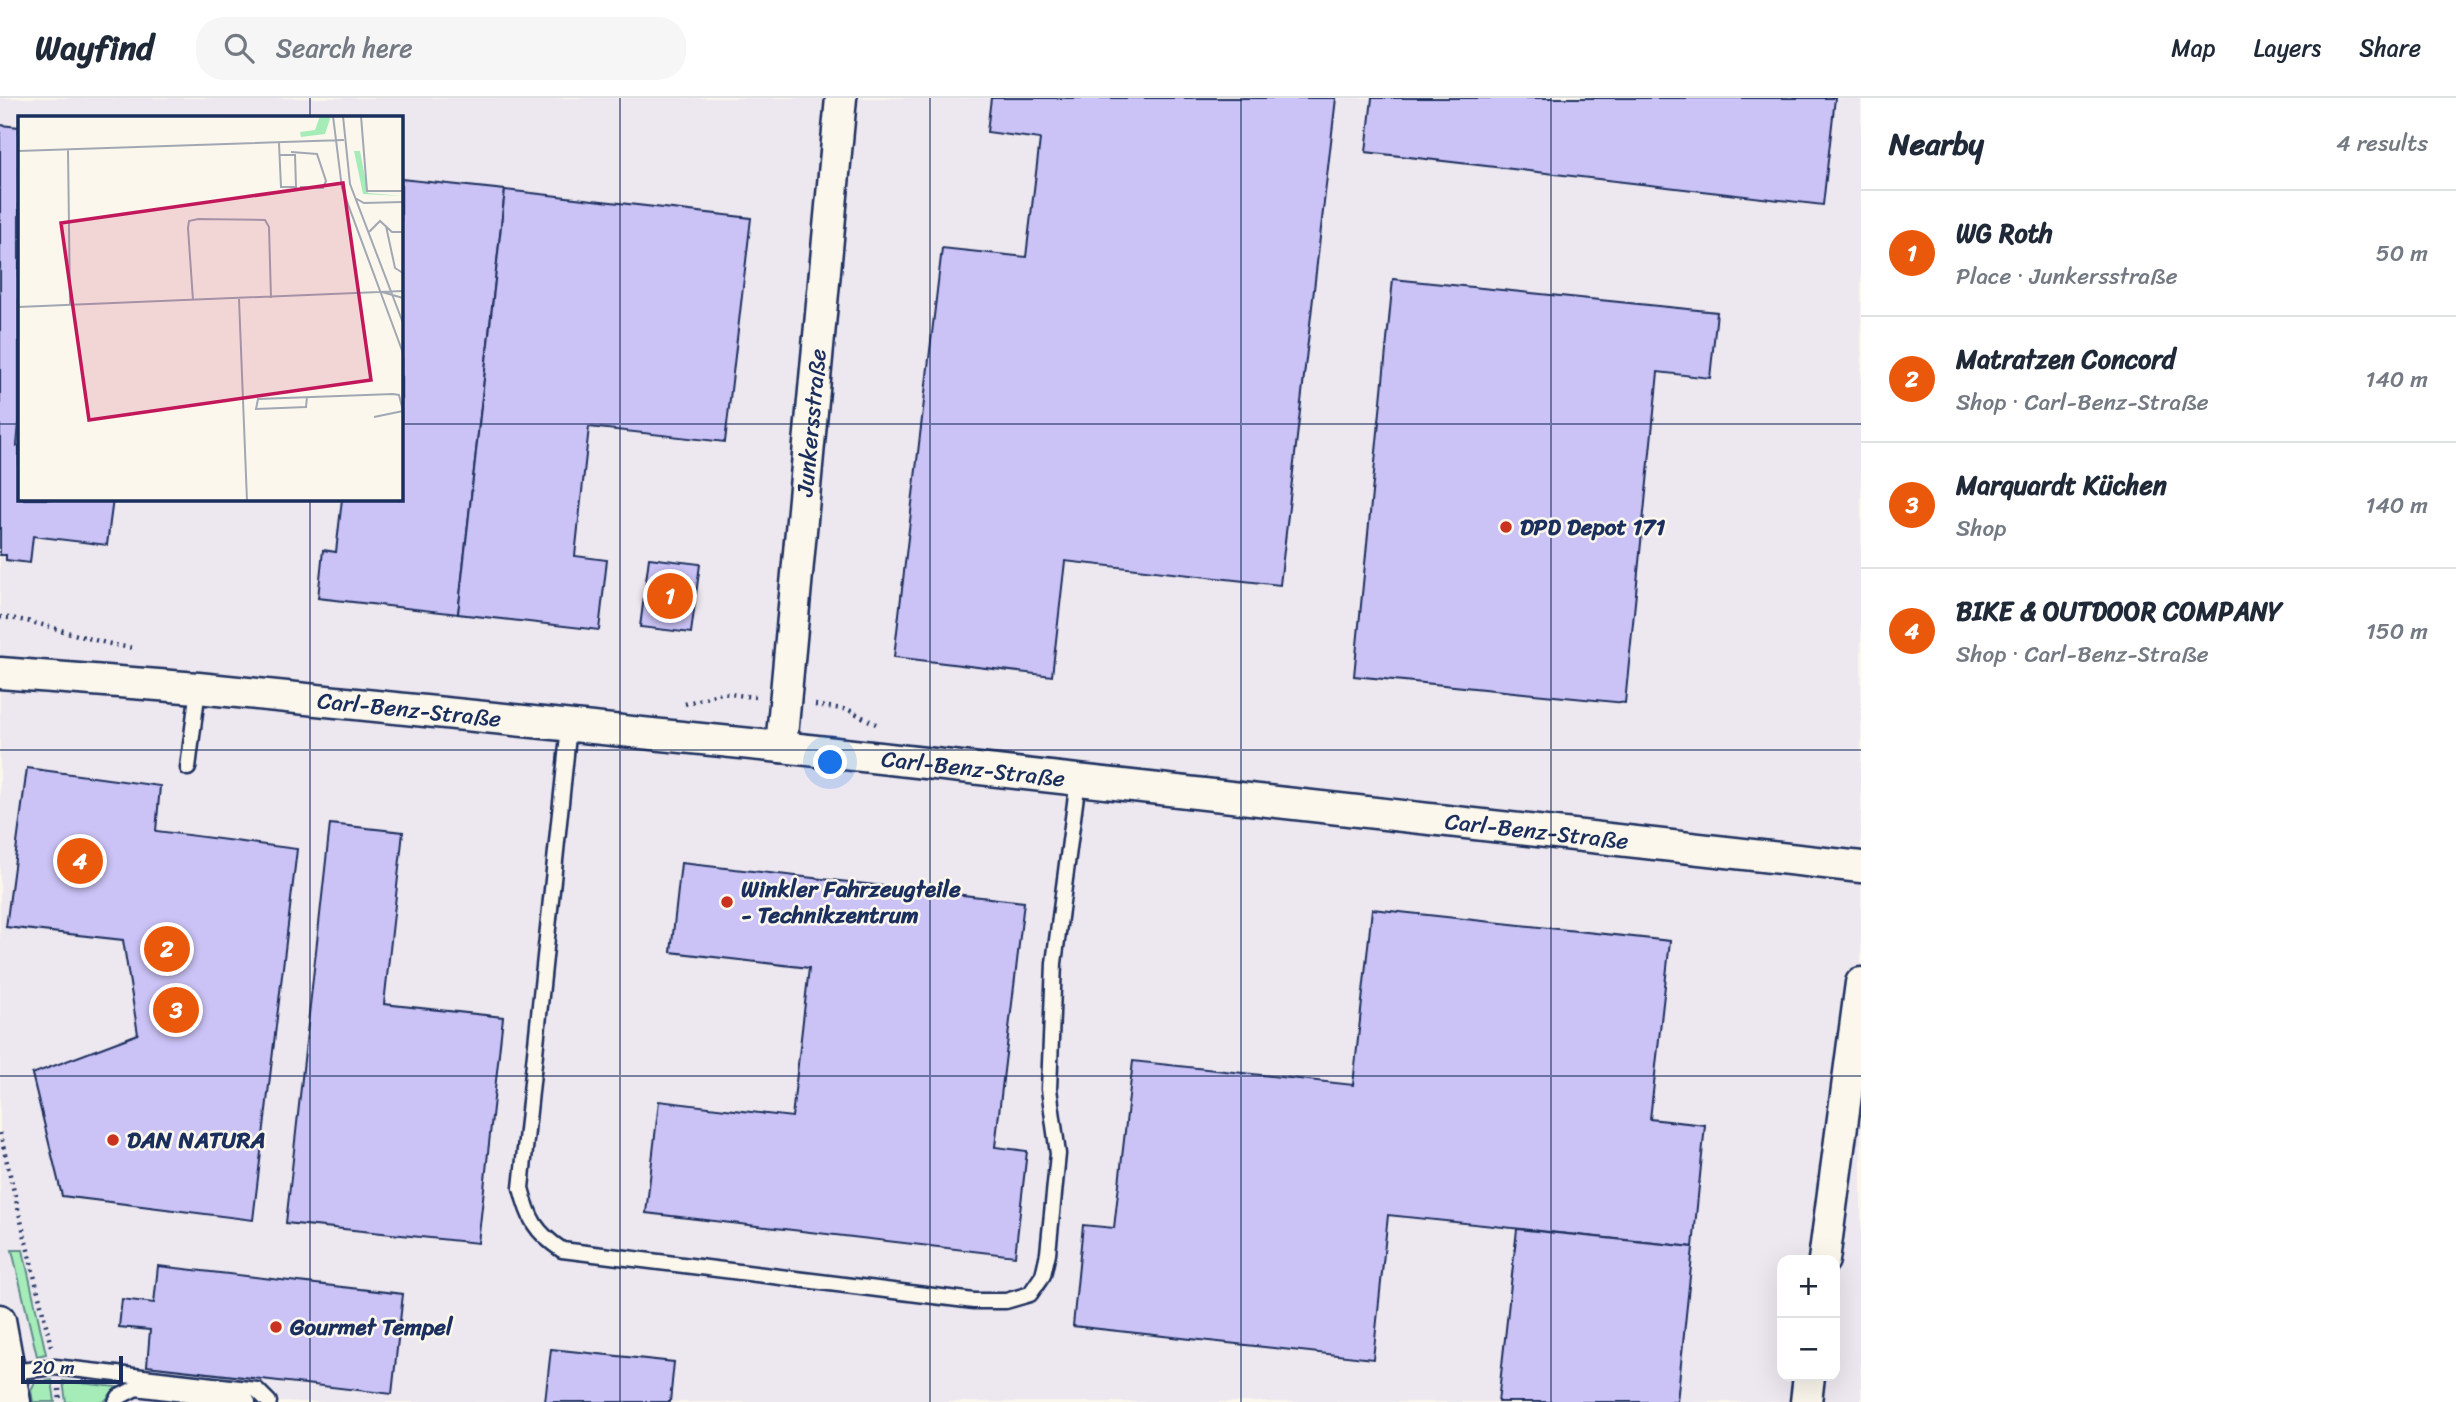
<!DOCTYPE html>
<html lang="en">
<head>
<meta charset="utf-8">
<style>
	:root { --surface:#fff; --page:#f6f6f7; --text:#1f2937; --muted:#747a83; --line:#e0e1e3; --accent:#ea580c }
	body { margin:0; font-family:Sriracha,sans-serif; background:var(--page); color:var(--text) }
	.controls { position:absolute; right:21px; bottom:21px; display:grid; overflow:hidden; border-radius:14px; box-shadow:0 7px 28px #0002 }
	.controls button { width:63px; height:63px; display:grid; place-items:center; padding:0; border:0; border-bottom:2px solid var(--line); background:var(--surface); color:var(--text); font:35px sans-serif }
	.scale { position:absolute; left:21px; bottom:18px; width:102px; box-sizing:border-box; padding-left:7px; border:4px solid #1b2f5e; border-top:0; font-size:19px; line-height:24px; white-space:nowrap; color:#1b2f5e; -webkit-text-stroke:5px #fbf7ec; paint-order:stroke }
	.you { position:absolute; left:831px; top:665px; width:24px; height:24px; margin:-18px; border:5px solid #fff; border-radius:50%; background:#1a73e8; box-shadow:0 0 0 10px #1a73e833 }
	.badge { display:grid; place-items:center; width:46px; height:46px; border-radius:50%; background:var(--accent); color:#fff; font-size:23px; font-weight:700 }
	.pin { position:absolute; translate:-50% -50%; border:4px solid #fff; box-shadow:0 2px 7px #0006 }
	.list { margin:0; padding:0; list-style:none }
	h2 { display:flex; justify-content:space-between; align-items:center; height:91px; margin:0; padding:0 28px; font-size:30px }
	h2 small { font-size:23px; font-weight:400; color:var(--muted) }
	.list li { display:grid; grid-template-columns:46px 1fr auto; gap:21px; align-items:center; box-sizing:border-box; height:126px; padding:0 28px; border-top:2px solid var(--line) }
	.list b { display:block; font-size:26px; white-space:nowrap }
	.list p { margin:0; font-size:23px; white-space:nowrap; color:var(--muted) }
	.list em { font-size:23px; font-style:normal; color:var(--muted) }
	.icon { flex:none; width:38px; height:38px; fill:none; stroke:currentColor; stroke-width:2; stroke-linecap:round; stroke-linejoin:round }
	.map { position:relative; flex:none; width:1861px; height:1304px; overflow:hidden }
	header { display:flex; align-items:center; gap:42px; box-sizing:border-box; height:98px; padding:0 35px; background:var(--surface); border-bottom:2px solid var(--line) }
	header strong { font-size:33px }
	nav { display:flex; gap:38px; margin-inline-start:auto; font-size:24px }
	.search { width:490px; height:63px; background:var(--page); display:flex; align-items:center; gap:18px; box-sizing:border-box; padding:0 24px; border-radius:28px; color:var(--muted); font-size:26px }
	main { display:flex }
	aside { flex:1; background:var(--surface) }
	.map>svg:first-child { display:block }
	.built { fill:#ede7ef; fill-rule:evenodd }
	.grass { fill:#a6ecb8; stroke:#608e8b; stroke-width:2 }
	.building { fill:#cbc3f6; stroke:#1b2f5e; stroke-width:2 }
	.lines { fill:none; stroke-linecap:round; stroke-linejoin:round }
	.lane-casing { stroke:#1b2f5e; stroke-width:19 }
	.street-casing { stroke:#1b2f5e; stroke-width:35 }
	.path { stroke:#1b2f5e; stroke-width:4.5; stroke-dasharray:2 5; stroke-linecap:butt }
	.lane { stroke:#fbf7ec; stroke-width:14 }
	.street { stroke:#fbf7ec; stroke-width:30 }
	.grid { fill:none; stroke:#1b2f5e; stroke-width:2; stroke-opacity:0.55 }
	.poi-dot { fill:#c8321e; stroke:#fbf7ec; stroke-width:2.5 }
	.labels { text-anchor:middle; stroke-width:5; stroke-linejoin:round; paint-order:stroke }
	.street-label { font-size:23px; fill:#1b2f5e; stroke:#fbf7ec }
	.poi-label { font-size:23px; font-weight:bold; fill:#1b2f5e; stroke:#fbf7ec; text-anchor:start }
	.inset-road { fill:none; stroke:#a1a7b3; stroke-width:2 }
	.view { fill:#c2185b; fill-opacity:0.15; stroke:#c2185b; stroke-width:3.5 }
	.inset-edge { fill:none; stroke:#1b2f5e; stroke-width:3.5 }
</style>
</head>
<body>
<header>
<strong>Wayfind</strong>
<div class="search"><svg class="icon" aria-label="search" viewBox="0 0 24 24"><circle cx="10" cy="10" r="6"/><path d="M15 15l6 6"/></svg>Search here</div>
<nav><a>Map</a><a>Layers</a><a>Share</a></nav>
</header>
<main>
<div class="map">
<svg width="1861" height="1304" viewBox="0 0 1861 1304">
	<rect width="100%" height="100%" fill="#fbf7ec"/>
	<filter id="ink" filterUnits="userSpaceOnUse"><feTurbulence type="fractalNoise" baseFrequency=".0143" numOctaves="2"/><feDisplacementMap in="SourceGraphic" scale="14" xChannelSelector="R" yChannelSelector="G"/><feConvolveMatrix kernelMatrix="1 2 1 2 8 2 1 2 1" color-interpolation-filters="sRGB"/></filter>
	<g filter="url(#ink)">
		<path class="built" d="M 0,0 L 1861,0 L 1861,1304 L 0,1304 ZM 19,19 L 401,19 L 401,401 L 19,401 ZM 1782,1162 L 1835,1162 L 1835,1278 L 1782,1278 Z"/>
		<g class="grass">
			<path d="M 12,1152 L 23,1152 L 46,1256 L 37,1258 Z"/>
			<path d="M 52,1282 L 55,1304 L 33,1304 L 31,1292 L 35,1284 Z"/>
			<path d="M 63,1283 L 117,1289 L 104,1304 L 66,1304 Z"/>
		</g>
		<g class="building">
			<path d="M 991,0 L 1336,0 L 1280,487 L 1065,463 L 1052,578 L 894,559 L 942,150 L 1026,159 L 1040,41 L 987,34 Z"/>
			<path d="M 1372,0 L 1835,0 L 1823,107 L 1366,54 Z"/>
			<path d="M 0,27 L 19,29 L 19,325 L 17,348 L 19,348 L 19,401 L 113,401 L 107,447 L 33,438 L 30,465 L 6,462 L 6,457 L 0,457 Z"/>
			<path d="M 401,81 L 505,92 L 458,516 L 318,500 L 323,452 L 336,454 L 342,401 L 401,401 Z"/>
			<path d="M 505,92 L 751,120 L 725,344 L 589,329 L 575,458 L 607,462 L 599,532 L 458,516 Z"/>
			<path d="M 1393,181 L 1717,214 L 1710,280 L 1658,274 L 1625,605 L 1354,578 Z"/>
			<path d="M 649,460 L 700,466 L 691,535 L 640,529 Z"/>
			<path d="M 27,670 L 160,688 L 156,733 L 297,751 L 253,1122 L 62,1098 L 32,976 L 138,936 L 123,842 L 6,829 Z"/>
			<path d="M 330,726 L 403,734 L 384,906 L 503,919 L 478,1145 L 286,1125 Z"/>
			<path d="M 681,765 L 1024,804 L 995,1049 L 1027,1053 L 1015,1158 L 646,1115 L 659,1003 L 792,1019 L 809,870 L 671,854 Z"/>
			<path d="M 1372,811 L 1670,843 L 1650,1021 L 1705,1027 L 1693,1149 L 1388,1117 L 1373,1261 L 1073,1228 L 1083,1127 L 1114,1130 L 1133,963 L 1353,987 Z"/>
			<path d="M 1517,1131 L 1693,1149 L 1677,1304 L 1498,1304 Z"/>
			<path d="M 158,1168 L 403,1196 L 392,1296 L 147,1268 L 150,1232 L 119,1229 L 122,1201 L 154,1205 Z"/>
			<path d="M 551,1251 L 674,1264 L 670,1304 L 545,1304 Z"/>
		</g>
		<g class="lines">
			<g class="lane-casing">
				<g id="lane">
					<path d="M 569,628 L 521,1090 C 529,1121 535,1134 562,1152 L 974,1203 L 1006,1203 L 1030,1196 L 1043,1177 L 1048,1155 L 1058,1056 L 1049,991 L 1054,865 L 1078,682"/>
					<path d="M 188,670 L 198,590"/>
					<path d="M 11,1274 L 55,1269 L 257,1292 L 269,1304"/>
					<path d="M 116,1304 L 119,1299 L 136,1290 L 248,1304"/>
				</g>
			</g>
			<g class="street-casing">
				<g id="street">
					<path id="s1" d="M 0,575 L 198,590 L 781,649 L 1861,769"/>
					<path id="s2" d="M 781,649 L 841,0"/>
					<path d="M 1824,1162 L 1861,885"/>
					<path d="M 0,1222 L 15,1304"/>
					<path d="M 1806,1304 L 1809,1278"/>
				</g>
			</g>
			<g class="path">
				<path d="M 0,519 C 46,523 87,544 133,550"/>
				<path d="M 685,606 L 721,595 L 755,599"/>
				<path d="M 815,607 L 849,612 L 876,626"/>
				<path d="M 0,1035 L 51,1248"/>
				<path d="M 59,1291 L 60,1304"/>
			</g>
			<use href="#lane" class="lane"/>
			<use href="#street" class="street"/>
		</g>
	</g>
	<path class="grid" d="M 310,0 L 310,19M 620,0 L 620,1304M 930,0 L 930,1304M 1241,0 L 1241,1304M 1551,0 L 1551,1304M 0,326 L 19,326M 401,326 L 1861,326M 310,401 L 310,1304M 0,652 L 1861,652M 0,978 L 1861,978"/>
	<g class="poi-dot">
		<circle cx="1506" cy="429" r="7"/>
		<circle cx="727" cy="804" r="7"/>
		<circle cx="113" cy="1042" r="7"/>
		<circle cx="276" cy="1229" r="7"/>
	</g>
	<g class="labels">
		<g class="street-label">
			<text dy="8" stroke="none"><textPath href="#s2" startOffset="326">Junkersstraße</textPath></text>
			<text dy="8" stroke="none"><textPath href="#s1" startOffset="411">Carl-Benz-Straße</textPath></text>
			<text dy="8" stroke="none"><textPath href="#s1" startOffset="978">Carl-Benz-Straße</textPath></text>
			<text dy="8" stroke="none"><textPath href="#s1" startOffset="1545">Carl-Benz-Straße</textPath></text>
		</g>
		<g class="poi-label">
			<text x="1520" y="437">DPD Depot 171</text>
			<text x="741" y="799">Winkler Fahrzeugteile<tspan x="741" dy="26">- Technikzentrum</tspan></text>
			<text x="127" y="1050">DAN NATURA</text>
			<text x="290" y="1237">Gourmet Tempel</text>
		</g>
	</g>
	<g transform="translate(18 18)">
		<rect width="385" height="385" fill="#fbf7ec"/>
		<path d="M 302,0 L 313,0 L 307,18 L 283,21 L 282,16 L 297,14 ZM 336,35 L 342,35 L 350,77 L 385,80 L 345,78 Z" fill="#a6ecb8"/>
		<path class="inset-road" d="M 315,0 L 324,72 L 385,237M 325,0 L 332,68 L 385,207M 343,0 L 349,75 L 385,75M 261,27 L 263,71 L 278,71 L 277,39 L 262,39M 50,34 L 52,188M 0,35 L 326,24M 273,36 L 299,38 L 308,65 L 305,72 L 282,71M 337,82 L 346,87 L 385,86M 368,110 L 377,152 L 385,157M 351,116 L 362,105 L 374,116 L 385,116M 364,176 L 385,182M 221,183 L 229,385M 175,184 L 170,112 L 171,105 L 180,103 L 247,104 L 251,111 L 253,182M 0,191 L 385,175M 289,281 L 288,291 L 238,293 L 240,283 L 375,278 L 381,279 L 385,295M 356,301 L 385,295"/>
		<path class="view" d="M 325,67 L 353,264 L 71,304 L 43,107 Z"/>
		<rect width="385" height="385" class="inset-edge"/>
	</g>
</svg>
<div class="controls">
<button>+</button>
<button>−</button>
</div>
<div class="scale">20 m</div>
<div class="you"></div>
<div class="pin badge" style="left:670px;top:498px">1</div>
<div class="pin badge" style="left:167px;top:851px">2</div>
<div class="pin badge" style="left:176px;top:912px">3</div>
<div class="pin badge" style="left:80px;top:763px">4</div>
</div>
<aside>
<h2>Nearby<small>4 results</small></h2>
<ul class="list">
<li><span class="badge">1</span><div><b>WG Roth</b><p>Place · Junkersstraße</p></div><em>50 m</em></li>
<li><span class="badge">2</span><div><b>Matratzen Concord</b><p>Shop · Carl-Benz-Straße</p></div><em>140 m</em></li>
<li><span class="badge">3</span><div><b>Marquardt Küchen</b><p>Shop</p></div><em>140 m</em></li>
<li><span class="badge">4</span><div><b>BIKE &amp; OUTDOOR COMPANY</b><p>Shop · Carl-Benz-Straße</p></div><em>150 m</em></li>
</ul>
</aside>
</main>
</body>
</html>
